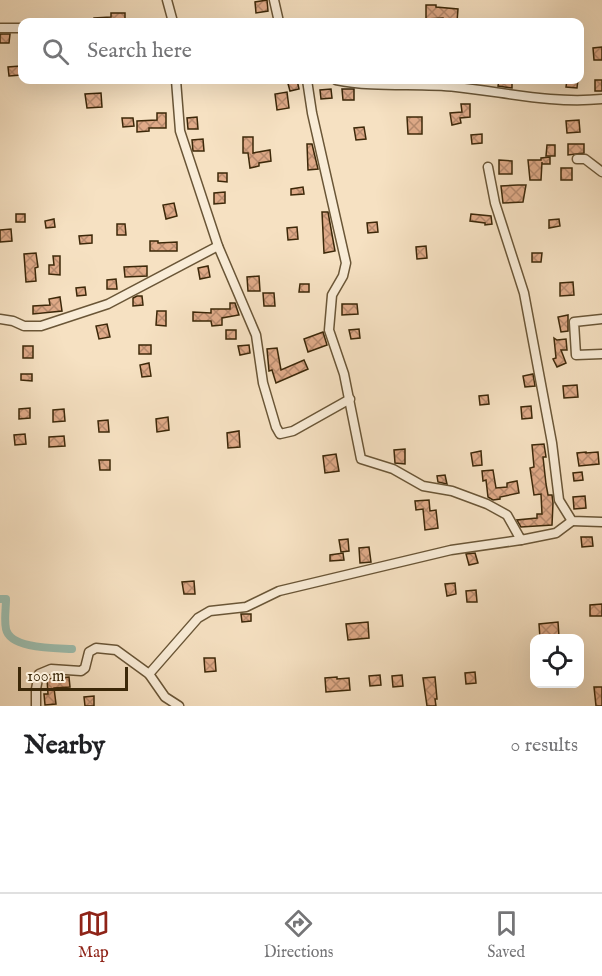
<!DOCTYPE html>
<html lang="en">
<head>
<meta charset="utf-8">
<style>
	:root { --surface:#fff; --page:#f6f6f6; --text:#202124; --muted:#757577; --line:#e0e0e0; --accent:#8f2418 }
	body { margin:0; font-family:"IM FELL English",serif; background:var(--page); color:var(--text) }
	.controls { position:absolute; right:18px; bottom:18px; display:grid; overflow:hidden; border-radius:12px; box-shadow:0 6px 24px #0002 }
	.controls button { width:54px; height:54px; display:grid; place-items:center; padding:0; border:0; border-bottom:2px solid var(--line); background:var(--surface); color:var(--text); font:30px sans-serif }
	.scale { position:absolute; left:18px; bottom:15px; width:110px; box-sizing:border-box; padding-left:6px; border:3px solid #3c2809; border-top:0; font-size:16px; line-height:21px; white-space:nowrap; color:#3c2809; -webkit-text-stroke:4px #f9ecd7; paint-order:stroke }
	.list { margin:0; padding:0; list-style:none }
	h2 { display:flex; justify-content:space-between; align-items:center; height:78px; margin:0; padding:0 24px; font-size:26px }
	h2 small { font-size:20px; font-weight:400; color:var(--muted) }
	.icon { flex:none; width:33px; height:33px; fill:none; stroke:currentColor; stroke-width:2; stroke-linecap:round; stroke-linejoin:round }
	.map { position:relative; flex:none; width:602px; height:706px; overflow:hidden }
	.search { position:absolute; background:var(--surface); box-shadow:0 6px 24px #0002; left:18px; right:18px; top:18px; height:66px; display:flex; align-items:center; gap:15px; box-sizing:border-box; padding:0 21px; border-radius:12px; color:var(--muted); font-size:22px }
	.sheet { height:186px; background:var(--surface) }
	nav { display:flex; justify-content:space-around; align-items:center; box-sizing:border-box; height:84px; border-top:2px solid var(--line); background:var(--surface); font-size:16px; color:var(--muted) }
	nav a { display:grid; justify-items:center; gap:3px }
	nav .on { color:var(--accent) }
	.map>svg:first-child { display:block }
	.lines { fill:none; stroke-linecap:round; stroke-linejoin:round }
	.canal { stroke:#9dbeaf; stroke-width:8 }
	.building { fill:url(#building-cross-hatch); stroke:#3c2809; stroke-width:1.5 }
	.minor-casing { stroke:#6a5637; stroke-width:11 }
	.minor { stroke:#f9ecd7; stroke-width:8 }
</style>
</head>
<body>
<div class="map">
<svg width="602" height="706" viewBox="0 0 602 706">
	<defs>
		<pattern id="building-cross-hatch" width="8" height="8" patternUnits="userSpaceOnUse" patternTransform="scale(1.5)"><rect width="8" height="8" fill="#dfaa88"/><path d="M0 0l8 8M0 8l8-8" fill="none" stroke="#b68a6d"/></pattern>
	</defs>
	<rect width="100%" height="100%" fill="#f6e1c2"/>
	<filter id="stains"><feTurbulence type="fractalNoise" baseFrequency=".00333" numOctaves="4"/><feColorMatrix values="0 0 0 0 .2 0 0 0 0 .09 0 0 0 0 .02 0 0 0 .5 -.17"/></filter>
	<radialGradient id="worn" r=".72"><stop offset=".6" stop-color="#630" stop-opacity="0"/><stop offset="1" stop-color="#630" stop-opacity=".3"/></radialGradient>
	<g class="lines">
		<path class="canal" d="M 0,599 L 6,599 C 6,609 4,620 6,629 C 10,649 55,648 72,649"/>
	</g>
	<g class="building">
		<path d="M 267,0 L 268,11 L 256,13 L 255,2 Z"/>
		<path d="M 426,5 L 436,5 L 436,7 L 458,9 L 457,22 L 443,22 L 443,18 L 426,19 Z"/>
		<path d="M 111,13 L 125,13 L 125,22 L 94,22 L 94,18 L 111,17 Z"/>
		<path d="M 0,34 L 10,34 L 9,43 L 0,43 Z"/>
		<path d="M 602,47 L 602,60 L 594,60 L 593,48 Z"/>
		<path d="M 20,66 L 21,75 L 9,76 L 8,67 Z"/>
		<path d="M 287,80 L 297,80 L 299,89 L 290,91 Z"/>
		<path d="M 499,80 L 512,80 L 512,88 L 498,86 Z"/>
		<path d="M 567,80 L 578,80 L 577,88 L 566,87 Z"/>
		<rect x="595" y="80" width="7" height="11"/>
		<path d="M 331,89 L 332,98 L 321,99 L 320,90 Z"/>
		<path d="M 342,89 L 354,89 L 354,100 L 343,100 Z"/>
		<path d="M 287,92 L 289,108 L 277,110 L 275,94 Z"/>
		<path d="M 101,93 L 102,107 L 87,108 L 85,94 Z"/>
		<path d="M 461,104 L 470,104 L 470,117 L 460,118 L 461,123 L 452,125 L 450,113 L 462,112 Z"/>
		<path d="M 157,113 L 166,113 L 166,128 L 149,128 L 149,131 L 137,132 L 137,121 L 157,120 Z"/>
		<path d="M 197,117 L 198,129 L 188,129 L 187,118 Z"/>
		<path d="M 407,117 L 422,117 L 422,134 L 408,134 Z"/>
		<path d="M 122,118 L 133,118 L 134,126 L 123,127 Z"/>
		<path d="M 579,120 L 580,132 L 567,133 L 566,121 Z"/>
		<path d="M 364,127 L 366,139 L 356,140 L 354,128 Z"/>
		<path d="M 482,134 L 482,143 L 472,144 L 471,135 Z"/>
		<path d="M 243,137 L 253,137 L 253,153 L 270,150 L 271,161 L 259,163 L 259,166 L 250,168 L 248,153 L 243,153 Z"/>
		<path d="M 203,139 L 204,151 L 193,151 L 192,140 Z"/>
		<path d="M 307,144 L 312,144 L 318,169 L 308,170 Z"/>
		<path d="M 568,144 L 584,144 L 584,153 L 568,155 Z"/>
		<path d="M 547,145 L 555,145 L 555,156 L 546,156 Z"/>
		<path d="M 550,157 L 550,164 L 542,164 L 542,162 L 541,180 L 530,180 L 528,160 L 541,160 L 541,158 Z"/>
		<path d="M 499,160 L 512,161 L 512,174 L 499,174 Z"/>
		<rect x="561" y="168" width="11" height="12"/>
		<path d="M 218,173 L 227,173 L 227,182 L 218,181 Z"/>
		<path d="M 518,185 L 526,185 L 523,202 L 503,203 L 501,186 Z"/>
		<path d="M 303,187 L 304,194 L 291,195 L 291,189 Z"/>
		<path d="M 225,192 L 225,203 L 214,204 L 214,193 Z"/>
		<path d="M 174,203 L 177,216 L 166,219 L 163,205 Z"/>
		<path d="M 322,212 L 328,212 L 335,251 L 324,253 Z"/>
		<rect x="16" y="214" width="9" height="8"/>
		<path d="M 471,214 L 491,216 L 492,224 L 485,225 L 485,223 L 470,221 Z"/>
		<path d="M 54,219 L 55,227 L 46,228 L 45,221 Z"/>
		<path d="M 559,219 L 560,226 L 549,228 L 549,220 Z"/>
		<path d="M 377,222 L 378,232 L 368,233 L 367,223 Z"/>
		<path d="M 117,224 L 125,224 L 126,235 L 117,235 Z"/>
		<path d="M 297,227 L 298,239 L 288,240 L 287,228 Z"/>
		<path d="M 11,229 L 12,241 L 0,242 L 0,230 Z"/>
		<path d="M 92,235 L 92,243 L 80,244 L 79,236 Z"/>
		<path d="M 150,241 L 158,241 L 158,243 L 177,242 L 177,251 L 150,251 Z"/>
		<path d="M 426,246 L 427,258 L 417,259 L 416,247 Z"/>
		<path d="M 36,253 L 38,267 L 35,268 L 36,281 L 26,282 L 24,254 Z"/>
		<path d="M 532,253 L 542,253 L 541,262 L 532,262 Z"/>
		<path d="M 53,256 L 60,256 L 60,275 L 49,274 L 49,265 L 54,265 Z"/>
		<path d="M 147,266 L 147,276 L 125,277 L 124,267 Z"/>
		<path d="M 208,266 L 210,277 L 200,279 L 198,268 Z"/>
		<path d="M 259,276 L 260,291 L 248,291 L 247,277 Z"/>
		<path d="M 116,279 L 117,289 L 107,289 L 107,280 Z"/>
		<path d="M 573,282 L 574,295 L 560,296 L 560,283 Z"/>
		<path d="M 300,284 L 309,284 L 309,292 L 299,292 Z"/>
		<path d="M 85,287 L 86,295 L 77,296 L 76,288 Z"/>
		<path d="M 263,293 L 274,293 L 275,306 L 264,306 Z"/>
		<path d="M 137,296 L 142,296 L 143,305 L 133,306 L 133,298 Z"/>
		<path d="M 60,297 L 62,311 L 33,314 L 33,306 L 50,305 L 49,299 Z"/>
		<path d="M 230,303 L 235,303 L 239,315 L 222,318 L 222,325 L 212,326 L 211,321 L 193,321 L 193,312 L 211,313 L 211,309 L 230,309 Z"/>
		<path d="M 342,304 L 357,304 L 358,314 L 342,315 Z"/>
		<path d="M 157,311 L 166,311 L 166,326 L 156,325 Z"/>
		<path d="M 568,315 L 568,331 L 561,332 L 558,317 Z"/>
		<path d="M 107,324 L 110,337 L 99,339 L 96,326 Z"/>
		<path d="M 359,329 L 360,338 L 351,339 L 349,330 Z"/>
		<rect x="226" y="330" width="10" height="9"/>
		<path d="M 323,332 L 327,345 L 308,352 L 304,339 Z"/>
		<path d="M 554,338 L 557,340 L 566,339 L 567,350 L 561,350 L 566,363 L 557,367 L 553,359 L 556,358 Z"/>
		<rect x="139" y="345" width="12" height="9"/>
		<path d="M 249,345 L 250,353 L 240,355 L 238,346 Z"/>
		<rect x="23" y="346" width="10" height="12"/>
		<path d="M 277,348 L 281,370 L 304,360 L 308,369 L 276,383 L 272,370 L 269,371 L 267,349 Z"/>
		<path d="M 149,363 L 151,376 L 142,377 L 140,365 Z"/>
		<path d="M 21,374 L 32,374 L 32,381 L 21,380 Z"/>
		<path d="M 533,374 L 535,386 L 525,387 L 523,376 Z"/>
		<path d="M 577,385 L 578,397 L 564,398 L 563,386 Z"/>
		<path d="M 488,395 L 489,404 L 480,405 L 479,396 Z"/>
		<path d="M 531,406 L 532,418 L 522,419 L 521,407 Z"/>
		<path d="M 30,408 L 30,418 L 19,419 L 19,409 Z"/>
		<path d="M 64,409 L 65,421 L 53,422 L 53,410 Z"/>
		<path d="M 168,417 L 169,430 L 157,432 L 156,419 Z"/>
		<path d="M 108,420 L 109,432 L 99,432 L 98,421 Z"/>
		<path d="M 239,431 L 240,447 L 228,448 L 227,433 Z"/>
		<path d="M 25,434 L 26,444 L 15,445 L 14,435 Z"/>
		<path d="M 64,436 L 65,446 L 49,447 L 49,437 Z"/>
		<path d="M 544,444 L 546,457 L 543,457 L 546,484 L 548,495 L 552,495 L 553,503 L 552,525 L 521,527 L 517,520 L 537,518 L 537,514 L 542,514 L 541,494 L 534,495 L 530,468 L 534,467 L 532,445 Z"/>
		<path d="M 405,449 L 405,464 L 395,463 L 394,450 Z"/>
		<path d="M 481,451 L 482,465 L 473,466 L 471,453 Z"/>
		<path d="M 586,452 L 586,453 L 598,452 L 599,464 L 579,466 L 577,453 Z"/>
		<path d="M 336,454 L 339,471 L 325,473 L 323,456 Z"/>
		<path d="M 99,460 L 110,460 L 110,470 L 100,470 Z"/>
		<path d="M 493,470 L 496,488 L 507,487 L 507,483 L 517,481 L 519,493 L 500,497 L 500,499 L 493,500 L 488,497 L 486,480 L 483,481 L 482,471 Z"/>
		<path d="M 582,472 L 583,480 L 574,481 L 573,473 Z"/>
		<path d="M 445,475 L 447,484 L 438,482 L 437,476 Z"/>
		<path d="M 585,496 L 586,508 L 574,509 L 573,497 Z"/>
		<path d="M 429,500 L 430,511 L 436,510 L 438,528 L 425,530 L 423,509 L 416,510 L 415,501 Z"/>
		<path d="M 581,537 L 592,537 L 593,546 L 582,547 Z"/>
		<path d="M 348,539 L 349,551 L 341,552 L 339,540 Z"/>
		<path d="M 369,547 L 371,562 L 360,563 L 359,548 Z"/>
		<path d="M 343,553 L 344,560 L 330,561 L 330,555 Z"/>
		<path d="M 475,553 L 478,563 L 469,565 L 466,554 Z"/>
		<path d="M 194,581 L 195,594 L 184,594 L 182,582 Z"/>
		<path d="M 455,583 L 456,594 L 447,596 L 445,584 Z"/>
		<path d="M 476,590 L 477,602 L 467,602 L 466,591 Z"/>
		<path d="M 602,604 L 602,616 L 590,616 L 590,605 Z"/>
		<path d="M 241,614 L 251,614 L 251,621 L 242,622 Z"/>
		<path d="M 368,622 L 369,638 L 348,640 L 346,624 Z"/>
		<path d="M 558,622 L 559,637 L 540,638 L 539,624 Z"/>
		<path d="M 204,658 L 215,658 L 216,671 L 205,672 Z"/>
		<path d="M 475,672 L 476,683 L 466,684 L 465,673 Z"/>
		<path d="M 380,675 L 381,685 L 370,686 L 369,676 Z"/>
		<path d="M 402,675 L 403,686 L 393,687 L 392,676 Z"/>
		<path d="M 69,677 L 70,687 L 54,688 L 56,704 L 45,705 L 44,694 L 48,694 L 47,679 Z"/>
		<path d="M 337,677 L 337,679 L 349,678 L 350,690 L 326,692 L 325,678 Z"/>
		<path d="M 435,677 L 437,699 L 435,699 L 436,706 L 427,706 L 423,678 Z"/>
		<path d="M 594,687 L 602,687 L 602,706 L 596,706 Z"/>
		<path d="M 94,696 L 94,706 L 85,706 L 84,697 Z"/>
	</g>
	<g class="lines">
		<g class="minor-casing">
			<g id="minor">
				<path d="M 167,0 L 173,22"/>
				<path d="M 274,0 L 279,22"/>
				<path d="M 0,28 L 22,28"/>
				<path d="M 176,80 L 180,131 L 218,246 L 256,335 L 263,383 L 276,427 L 280,434 L 293,431 L 350,399"/>
				<path d="M 307,80 L 312,113 L 346,263 L 343,276 L 332,295 L 329,330 L 344,374 L 361,459 L 393,469 L 423,486 L 452,491 L 487,504 L 507,515 L 521,540 L 556,533 L 572,521"/>
				<path d="M 336,80 C 376,88 416,83 456,87 C 505,92 552,104 602,99"/>
				<path d="M 577,159 L 585,159 L 602,172"/>
				<path d="M 488,167 L 495,203 L 524,293 L 552,443 L 559,500 L 572,521 L 602,522"/>
				<path d="M 0,319 L 13,321 L 24,326 L 41,326 L 108,304 L 218,246"/>
				<path d="M 602,319 L 574,322 L 576,355 L 602,354"/>
				<path d="M 149,674 L 198,618 L 210,611 L 246,607 L 279,591 L 451,550 L 521,540"/>
				<path d="M 36,706 L 36,689 L 39,674 L 51,669 L 81,671 L 85,668 L 89,652 L 96,648 L 116,650 L 149,674 L 165,697 L 179,706"/>
			</g>
		</g>
		<use href="#minor" class="minor"/>
	</g>
	<rect width="100%" height="100%" filter="url(#stains)"/>
	<rect width="100%" height="100%" fill="url(#worn)"/>
</svg>
<div class="controls">
<button><svg class="icon" aria-label="locate" viewBox="0 0 24 24"><circle cx="12" cy="12" r="6"/><path d="M12 2v4M12 18v4M2 12h4M18 12h4"/></svg></button>
</div>
<div class="scale">100 m</div>
<div class="search"><svg class="icon" aria-label="search" viewBox="0 0 24 24"><circle cx="10" cy="10" r="6"/><path d="M15 15l6 6"/></svg>Search here</div>
</div>
<section class="sheet">
<h2>Nearby<small>0 results</small></h2>
<ul class="list">
</ul>
</section>
<nav>
<a class="on"><svg class="icon" aria-label="map" viewBox="0 0 24 24"><path d="M3 6l6-2 6 2 6-2v14l-6 2-6-2-6 2zM9 4v14M15 6v14"/></svg>Map</a>
<a><svg class="icon" aria-label="directions" viewBox="0 0 24 24"><path d="M12 3l9 9-9 9-9-9zM9 14v-3h6M13 9l2 2-2 2"/></svg>Directions</a>
<a><svg class="icon" aria-label="saved" viewBox="0 0 24 24"><path d="M7 4h10v16l-5-4-5 4z"/></svg>Saved</a>
</nav>
</body>
</html>
